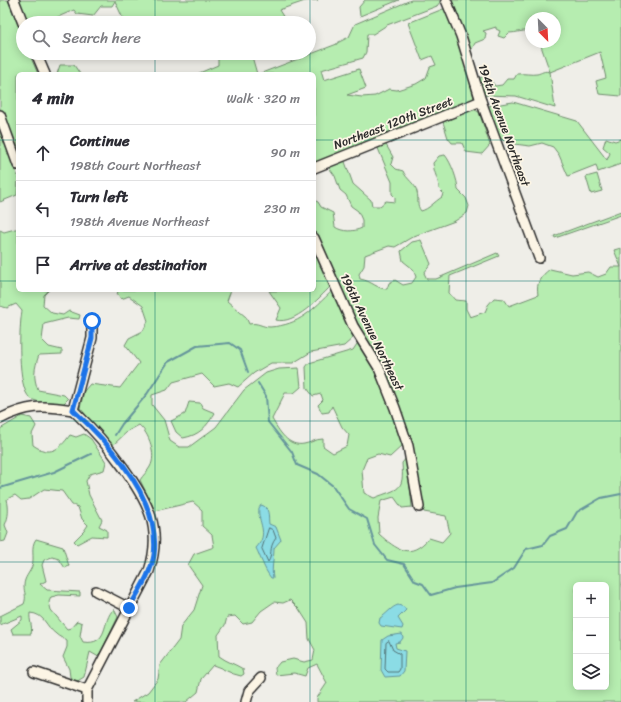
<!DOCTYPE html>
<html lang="en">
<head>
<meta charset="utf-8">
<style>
	:root { --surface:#fff; --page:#f2f2f3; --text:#2b2b33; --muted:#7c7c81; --line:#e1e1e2 }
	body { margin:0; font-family:Sriracha,sans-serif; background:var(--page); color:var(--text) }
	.controls { position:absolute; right:12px; bottom:12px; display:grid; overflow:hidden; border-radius:6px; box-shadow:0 2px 10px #0003 }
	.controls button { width:36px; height:36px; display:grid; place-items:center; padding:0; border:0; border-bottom:1px solid var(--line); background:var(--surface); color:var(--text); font:20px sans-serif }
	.compass { position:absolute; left:525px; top:12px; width:36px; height:36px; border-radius:50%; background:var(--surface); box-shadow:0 2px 10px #0003; rotate:156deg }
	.stop { position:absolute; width:12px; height:12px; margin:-9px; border:3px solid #1a73e8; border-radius:50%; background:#fff }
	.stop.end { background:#1a73e8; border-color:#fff; box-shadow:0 1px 4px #0008 }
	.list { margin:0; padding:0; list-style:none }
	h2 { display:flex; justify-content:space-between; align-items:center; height:52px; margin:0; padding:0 16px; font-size:17px }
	h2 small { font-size:13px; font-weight:400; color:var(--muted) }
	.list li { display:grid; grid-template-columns:26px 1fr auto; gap:12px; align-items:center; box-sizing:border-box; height:56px; padding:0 16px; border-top:1px solid var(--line) }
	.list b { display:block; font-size:15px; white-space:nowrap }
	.list p { margin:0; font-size:13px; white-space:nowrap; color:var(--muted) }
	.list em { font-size:13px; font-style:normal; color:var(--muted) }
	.icon { flex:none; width:22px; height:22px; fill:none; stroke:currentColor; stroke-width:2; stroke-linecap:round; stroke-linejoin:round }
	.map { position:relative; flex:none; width:621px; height:702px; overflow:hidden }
	.search { position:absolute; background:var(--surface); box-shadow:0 2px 10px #0003; left:16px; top:16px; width:300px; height:44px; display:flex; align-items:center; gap:10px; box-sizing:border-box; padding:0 14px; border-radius:22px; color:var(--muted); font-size:15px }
	.panel { position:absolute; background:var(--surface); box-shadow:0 2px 10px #0003; left:16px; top:72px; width:300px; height:220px; border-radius:6px }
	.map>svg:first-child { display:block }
	.green { fill:#b6edb0; stroke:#708c6e; fill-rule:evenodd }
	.water { fill:#8bdce5; stroke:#65959b }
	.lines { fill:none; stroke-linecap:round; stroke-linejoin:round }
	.shore { stroke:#517275; stroke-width:1 }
	.stream { stroke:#65959b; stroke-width:2 }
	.minor-casing { stroke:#2b2b2b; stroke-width:12 }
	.minor { stroke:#fcf5e5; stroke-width:9 }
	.route { stroke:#1a73e8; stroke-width:5 }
	.grid { fill:none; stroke:#0f766e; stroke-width:1; stroke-opacity:0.55 }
	.labels { text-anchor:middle; stroke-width:3.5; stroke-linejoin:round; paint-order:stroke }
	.street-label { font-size:12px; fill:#2b2b2b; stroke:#fcf5e5 }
</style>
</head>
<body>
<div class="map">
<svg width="621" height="702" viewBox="0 0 621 702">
	<rect width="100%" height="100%" fill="#efeee8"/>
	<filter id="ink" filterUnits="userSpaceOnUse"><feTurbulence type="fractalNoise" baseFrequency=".025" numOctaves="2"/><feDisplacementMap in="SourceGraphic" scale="8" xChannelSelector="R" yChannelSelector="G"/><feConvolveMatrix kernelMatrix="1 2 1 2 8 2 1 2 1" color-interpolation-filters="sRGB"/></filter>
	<g filter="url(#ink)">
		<g class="green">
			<path d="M 0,0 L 8,0 L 23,37 L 23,53 L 29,53 L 38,74 L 18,74 L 18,151 L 4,114 L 0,109 Z"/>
			<path d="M 17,0 L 318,0 L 305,1 L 279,10 L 284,18 L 266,23 L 125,23 L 115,1 L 112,6 L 101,6 L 93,16 L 77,14 L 74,10 L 44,23 L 26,23 Z"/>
			<path d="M 365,0 L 399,0 L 360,16 L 359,7 Z"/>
			<path d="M 411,0 L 439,0 L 440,2 L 437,6 L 387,25 L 373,34 L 367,34 L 366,52 L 363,58 L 321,70 L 324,80 L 359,69 L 366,88 L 347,95 L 362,97 L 375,96 L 389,89 L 397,90 L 416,84 L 426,78 L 430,67 L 436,65 L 432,56 L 422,60 L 408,23 L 443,9 L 445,10 L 464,55 L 474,98 L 469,104 L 314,164 L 314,74 L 259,74 L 337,44 L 337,43 L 349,37 L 355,24 Z"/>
			<path d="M 449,0 L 621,0 L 621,96 L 599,94 L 596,81 L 606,78 L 600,52 L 550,72 L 555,108 L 516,96 L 484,95 L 478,79 L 484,76 L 489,78 L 495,86 L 502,85 L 507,79 L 514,79 L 517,74 C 524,73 531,75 537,74 C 542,73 544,70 550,72 L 540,43 L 539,45 L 532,42 L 555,42 L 555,18 L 531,18 L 531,40 L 530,31 C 522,30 517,33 509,33 L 504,38 L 498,36 L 500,31 L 496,29 L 496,27 L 483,31 L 486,33 L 485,39 L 475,43 L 472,49 L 469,51 Z"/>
			<path d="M 223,53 L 251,53 L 257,74 L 197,74 L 218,65 L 218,59 Z"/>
			<path d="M 60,65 L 74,65 L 80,74 L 57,74 Z"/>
			<path d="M 513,102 L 577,121 L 607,160 L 610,153 L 603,147 L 606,138 L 615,141 L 621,139 L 621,164 L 598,172 L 596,165 L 568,176 L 559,155 L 553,147 L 542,143 L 530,146 L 506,143 L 499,136 L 488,106 Z"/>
			<path d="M 473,109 L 479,112 L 490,145 L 482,154 L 466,152 L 462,143 L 452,143 L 448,138 L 443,122 Z"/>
			<path d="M 0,127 L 18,177 L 17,195 L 0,202 Z"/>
			<path d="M 385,143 L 393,157 L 391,164 L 396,169 L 403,171 C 406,179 416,184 417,192 C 419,199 416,205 421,211 C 429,209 434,202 442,197 L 443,193 L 439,189 C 439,180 434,174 433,163 L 439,156 L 445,155 C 451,162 458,181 458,190 L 466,198 L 469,206 L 467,213 L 455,221 L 414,236 L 395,247 L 389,246 L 365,255 L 364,266 L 359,274 L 360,279 C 372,281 377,289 387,289 L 389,283 L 395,280 L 403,285 L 412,283 L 416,277 L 413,269 L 403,261 L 401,251 L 412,242 L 421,240 L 431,264 L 424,273 L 427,279 L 436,279 L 497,253 L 499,256 L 450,276 L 449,293 L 455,300 L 466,301 L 466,309 L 470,317 L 485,312 L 488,305 L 494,298 L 504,299 L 509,306 L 538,295 C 536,282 540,277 550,269 L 572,274 L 588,272 L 598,277 L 606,274 L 611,267 L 621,267 L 614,250 L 621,248 L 621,702 L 317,702 L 317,698 L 327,683 L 317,664 L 308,668 L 305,676 L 294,673 L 276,675 L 275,668 L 280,662 L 293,659 L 304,662 L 313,660 L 315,650 L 309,639 L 308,623 L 299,609 L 290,600 L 283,603 L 274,602 L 261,611 L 252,622 L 243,624 L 235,616 L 227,617 L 225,625 L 218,635 L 219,656 C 227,662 235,664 243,669 L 244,674 L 241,676 C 230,674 223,668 213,665 L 201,679 L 198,692 L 186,702 L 132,702 L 148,692 L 158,679 L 160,665 L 179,640 L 181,626 L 194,610 L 202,585 L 188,565 L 194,554 L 214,547 L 212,535 L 202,526 L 202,510 L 193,502 L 155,511 L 140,480 C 143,475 148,471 150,467 C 157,455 149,433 139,425 L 128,431 L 112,446 L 80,408 L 84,391 L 90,384 L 120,388 L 139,363 L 125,345 L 129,338 L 143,331 L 148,321 L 143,306 L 129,296 L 121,299 L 117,293 L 120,290 L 231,290 L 227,301 L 246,317 L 249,324 C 258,322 262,327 270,327 C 300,325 312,310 333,290 L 354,337 L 344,346 L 311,352 L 293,363 L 271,363 L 254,373 L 238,387 L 229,383 L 214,386 L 202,374 L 173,382 L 167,390 L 152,395 L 152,405 L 164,420 L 170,441 L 179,447 L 189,447 L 216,427 L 244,390 L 266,373 L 279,369 L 299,368 L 301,387 L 294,393 L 285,393 L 272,419 C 279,431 288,447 304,444 C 311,443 315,439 323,439 L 323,446 L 333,453 L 347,446 L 349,435 L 342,427 L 332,406 L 329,412 L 322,413 L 318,405 L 323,400 L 321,394 L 313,396 L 307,388 L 306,367 L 309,363 L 353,350 L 359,341 L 380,379 L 404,444 L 390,457 L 378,454 L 367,458 L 362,470 L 364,493 L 374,498 C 399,488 404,492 402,463 L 407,457 L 412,507 L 402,508 L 394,497 L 381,501 L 378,518 L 379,534 C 397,550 410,560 429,538 L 442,542 L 450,533 L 446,516 L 424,512 L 421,507 L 413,451 L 405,427 L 384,371 L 374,351 L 358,330 L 314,232 L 314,200 L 318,202 L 321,207 L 333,213 L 335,227 C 342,232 354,232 362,228 L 362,220 L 358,211 L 351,206 L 346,195 L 340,190 L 335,176 L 327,165 L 344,159 L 353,184 L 371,200 L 372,206 L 380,206 L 386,201 L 395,202 L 395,197 L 392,194 L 392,182 L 377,146 ZM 576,585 L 606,585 L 606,687 L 576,687 Z"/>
			<path d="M 597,174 L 602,191 L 591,194 L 586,177 Z"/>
			<path d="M 621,211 L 621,215 L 555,238 L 554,236 Z"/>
			<path d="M 15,229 L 18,229 L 18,290 L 49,290 L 44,295 L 43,305 L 52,313 L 63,315 L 69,311 L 80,315 L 79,319 L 68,318 L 44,324 L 42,340 L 49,347 L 62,350 L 62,354 L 39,355 C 34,369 33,377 38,390 L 64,395 L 68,399 L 63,404 C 53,403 38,404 30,398 C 17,388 19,327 22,311 L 16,304 L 7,308 L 0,306 L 0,230 L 4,232 Z"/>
			<path d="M 314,246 L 331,286 C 319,298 295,325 276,320 L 281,308 L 269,291 L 314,290 Z"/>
			<path d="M 189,402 L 200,403 L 203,408 L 215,413 C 206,427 200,435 183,438 L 176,432 L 171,421 L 185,414 Z"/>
			<path d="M 22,416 L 31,418 L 36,426 L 32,434 L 33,445 C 50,457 59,450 70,435 L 76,437 L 84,434 L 91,439 L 106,462 L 104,470 L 90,474 L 86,481 L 89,495 L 102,520 L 99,526 L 107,530 L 107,537 L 92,536 L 77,544 L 74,541 L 84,531 L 88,525 L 82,519 L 78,507 L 72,505 L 62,491 L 44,489 L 29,499 L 21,500 L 15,495 L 7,499 C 9,509 9,516 5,525 L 8,533 L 5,541 L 0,542 L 0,429 Z"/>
			<path d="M 36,539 L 63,547 L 69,566 L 65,568 L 59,559 L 52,557 L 44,560 L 42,565 L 46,581 L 40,584 L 47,590 L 80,592 L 80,596 L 59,595 L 51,597 L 49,602 L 51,610 L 67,629 L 71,628 L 77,621 L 82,623 L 80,636 L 83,642 C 110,646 101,620 114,609 L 118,617 L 101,652 L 97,656 L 90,652 L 84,677 L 76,682 L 70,677 L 69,669 L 63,657 L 67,647 L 67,641 C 63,638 59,637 56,634 C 45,626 45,614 30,613 C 29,621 33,626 31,634 L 13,634 L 11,629 L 22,620 L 22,616 L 0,625 L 0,616 L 24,604 C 27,596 24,593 24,586 C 24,577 30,573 32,566 C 35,557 30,547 36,539 Z"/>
		</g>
		<g class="water">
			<path d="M 261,505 C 270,507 268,516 269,524 L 276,527 L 281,540 L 274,548 C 274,559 271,568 273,578 L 271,578 C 264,569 261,558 256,548 C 270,533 257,522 259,508 Z"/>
			<path d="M 398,605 L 404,607 L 406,610 L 398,618 L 403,626 L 402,629 L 381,626 L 379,623 L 380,618 C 387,614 391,607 398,605 Z"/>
			<path d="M 402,634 L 403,638 L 400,642 L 395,643 L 396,648 L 405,651 L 404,671 L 400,676 L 385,677 L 381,670 L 382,640 L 388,636 Z"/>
		</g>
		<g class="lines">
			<g class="shore">
				<path d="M 269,528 L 273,530 L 276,538 C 268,548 273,556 268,562 L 262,549 Z"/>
				<path d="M 389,641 L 393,650 L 400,654 L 400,669 L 398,672 L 388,672 L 385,669 L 386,643 Z"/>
			</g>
			<g class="stream">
				<path d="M 258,383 L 266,396 L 268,422 L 292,452 L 297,465 L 318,474 L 333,486 L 349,509 L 367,519 L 375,545 L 387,560 L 404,564 L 415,581 L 423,584 L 431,595 L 455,588 L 492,583 L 514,568 L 526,549 L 543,545 L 550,536 L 567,529 L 577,512 L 601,498 L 621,494"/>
				<path d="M 115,435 L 122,424 L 147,394 L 168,362 L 197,346 L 230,343 L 240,350 L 248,372"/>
				<path d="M 0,488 L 54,472 L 91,454"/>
			</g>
			<g class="minor-casing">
				<g id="minor">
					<path d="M 14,0 L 23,23"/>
					<path d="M 446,0 L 461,36 L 481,101 L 539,258"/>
					<path d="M 36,53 L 45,74"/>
					<path d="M 0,115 L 18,165"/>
					<path d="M 314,168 L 481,101"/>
					<path d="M 314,238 L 353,326 L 379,368 L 395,408 L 408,446 L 419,507"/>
					<path d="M 73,410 C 92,428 108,446 123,467 C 148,502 163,528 149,571 L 87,690 L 87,702"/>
					<path d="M 73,410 L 92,338 L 92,321"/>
					<path d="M 0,419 C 27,405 43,405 73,410"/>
					<path d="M 96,591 L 129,608"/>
					<path d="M 34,672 L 87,690"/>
					<path d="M 246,702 L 249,691 L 261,678"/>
				</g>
			</g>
			<use href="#minor" class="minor"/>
		</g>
	</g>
	<g class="lines" filter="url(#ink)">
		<path class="route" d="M 92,321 L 92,338 L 73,410 C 111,445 161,500 154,555 C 151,574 138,592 129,608"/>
	</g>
	<path class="grid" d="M 155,0 L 155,23M 310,0 L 310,74M 466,0 L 466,702M 155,53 L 155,74M 0,140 L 18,140M 314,140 L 621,140M 0,281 L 18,281M 314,281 L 621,281M 155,290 L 155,702M 310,290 L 310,702M 0,421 L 621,421M 0,562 L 621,562"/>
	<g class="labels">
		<g class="street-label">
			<text transform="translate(393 123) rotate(-21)" y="4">Northeast 120th Street</text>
			<text transform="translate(504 125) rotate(70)" y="4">194th Avenue Northeast</text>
			<text transform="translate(372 332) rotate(64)" y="4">196th Avenue Northeast</text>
		</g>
	</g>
</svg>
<div class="controls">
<button>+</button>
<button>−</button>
<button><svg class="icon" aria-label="layers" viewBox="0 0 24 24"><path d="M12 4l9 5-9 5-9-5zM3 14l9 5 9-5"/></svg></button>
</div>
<svg class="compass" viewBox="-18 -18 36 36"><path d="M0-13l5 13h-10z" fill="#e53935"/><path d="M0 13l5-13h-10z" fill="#7c7c81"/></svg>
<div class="stop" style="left:92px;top:321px"></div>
<div class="stop end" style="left:129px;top:608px"></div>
<div class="search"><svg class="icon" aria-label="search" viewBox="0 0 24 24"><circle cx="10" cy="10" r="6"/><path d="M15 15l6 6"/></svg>Search here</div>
<section class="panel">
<h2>4 min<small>Walk · 320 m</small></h2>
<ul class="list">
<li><svg class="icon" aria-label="ahead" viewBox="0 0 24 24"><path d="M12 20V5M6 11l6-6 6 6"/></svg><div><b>Continue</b><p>198th Court Northeast</p></div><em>90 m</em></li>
<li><svg class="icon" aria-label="left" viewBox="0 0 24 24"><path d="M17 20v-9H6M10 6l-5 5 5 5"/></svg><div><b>Turn left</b><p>198th Avenue Northeast</p></div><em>230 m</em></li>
<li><svg class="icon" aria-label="arrive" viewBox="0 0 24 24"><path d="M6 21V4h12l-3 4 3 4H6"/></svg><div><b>Arrive at destination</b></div></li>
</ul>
</section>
</div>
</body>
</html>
